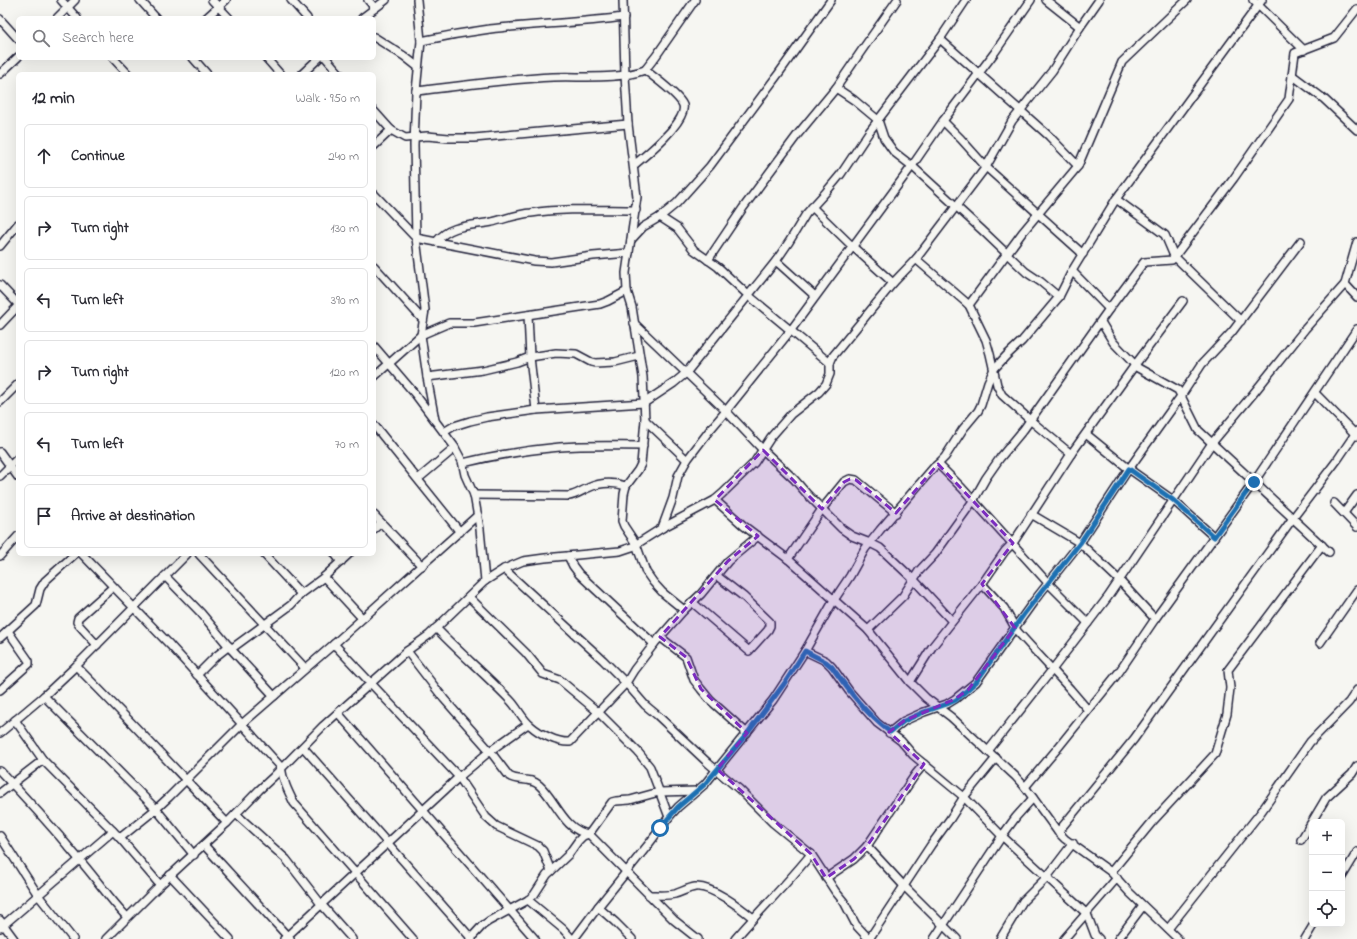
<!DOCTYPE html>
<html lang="en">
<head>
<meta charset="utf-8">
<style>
	:root { --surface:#fff; --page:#f2f2f3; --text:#2b2b33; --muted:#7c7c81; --line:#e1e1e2 }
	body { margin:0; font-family:"Indie Flower",sans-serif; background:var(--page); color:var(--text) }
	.controls { position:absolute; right:12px; bottom:12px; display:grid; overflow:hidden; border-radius:6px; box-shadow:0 4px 16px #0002 }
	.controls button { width:36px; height:36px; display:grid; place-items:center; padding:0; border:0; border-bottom:1px solid var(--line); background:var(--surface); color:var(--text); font:20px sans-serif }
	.stop { position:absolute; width:12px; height:12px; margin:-9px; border:3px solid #1f6fb2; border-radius:50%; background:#fff }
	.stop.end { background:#1f6fb2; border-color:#fff; box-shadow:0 1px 4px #0008 }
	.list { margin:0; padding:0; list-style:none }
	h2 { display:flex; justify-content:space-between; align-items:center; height:52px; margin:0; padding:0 16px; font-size:17px }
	h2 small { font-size:13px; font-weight:400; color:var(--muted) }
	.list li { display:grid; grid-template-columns:26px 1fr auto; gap:12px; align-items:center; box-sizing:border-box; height:64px; margin:0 8px 8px; padding:0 8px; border:1px solid var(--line); border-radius:6px }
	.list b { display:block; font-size:15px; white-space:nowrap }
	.list em { font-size:13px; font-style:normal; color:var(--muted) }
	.icon { flex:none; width:22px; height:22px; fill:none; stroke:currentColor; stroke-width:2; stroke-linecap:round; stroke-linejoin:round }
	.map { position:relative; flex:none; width:1357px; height:939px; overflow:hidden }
	.search { position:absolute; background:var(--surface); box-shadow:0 4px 16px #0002; left:16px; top:16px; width:360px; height:44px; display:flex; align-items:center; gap:10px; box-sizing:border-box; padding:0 14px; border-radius:6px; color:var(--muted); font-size:15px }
	.panel { position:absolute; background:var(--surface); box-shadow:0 4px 16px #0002; left:16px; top:72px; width:360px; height:484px; border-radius:6px }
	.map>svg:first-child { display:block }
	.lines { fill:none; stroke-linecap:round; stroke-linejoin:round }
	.minor-casing { stroke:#22223b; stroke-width:10 }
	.minor { stroke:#f6f6f2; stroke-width:7 }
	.route { stroke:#1f6fb2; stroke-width:5 }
	.marked { fill:#7b2cbf; fill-opacity:0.2; stroke:#7b2cbf; stroke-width:3; stroke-dasharray:8 5; stroke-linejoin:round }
</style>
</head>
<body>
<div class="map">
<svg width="1357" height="939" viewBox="0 0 1357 939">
	<rect width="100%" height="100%" fill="#f6f6f2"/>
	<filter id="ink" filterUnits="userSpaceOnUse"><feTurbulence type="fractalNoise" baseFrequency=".025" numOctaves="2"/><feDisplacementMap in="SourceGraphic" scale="8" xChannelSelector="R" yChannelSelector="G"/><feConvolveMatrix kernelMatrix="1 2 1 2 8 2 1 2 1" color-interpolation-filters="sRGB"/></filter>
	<g filter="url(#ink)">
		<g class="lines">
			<g class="minor-casing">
				<g id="minor">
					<path d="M 61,0 L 77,18"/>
					<path d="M 140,0 L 156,18"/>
					<path d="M 212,0 L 229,18"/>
					<path d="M 291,0 L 307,18"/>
					<path d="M 368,0 L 375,8"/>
					<path d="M 417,0 L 421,41 L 416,91 L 414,145 L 416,238 L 425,310 L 421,335 L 427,377 L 435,420"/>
					<path d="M 623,0 L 625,75 L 628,124 L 637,197 L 626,273 L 627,291 L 632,307 L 643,377 L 645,420 L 641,464 L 638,470 L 626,486 L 624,494 L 622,521 L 624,526 L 636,544 L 646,572 L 653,582 L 663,593 L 684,610"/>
					<path d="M 1046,0 L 1080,27"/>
					<path d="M 1253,0 L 1304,50"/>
					<path d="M 57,18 L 75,0"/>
					<path d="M 206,18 L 226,0"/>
					<path d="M 362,18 L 386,0"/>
					<path d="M 0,19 L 18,39"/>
					<path d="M 374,37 L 404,56 L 418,67"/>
					<path d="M 940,39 L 1049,136 L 1078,166"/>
					<path d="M 421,41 C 444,36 467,32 490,29 C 534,24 579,23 624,17"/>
					<path d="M 113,58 L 128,74"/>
					<path d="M 193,58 L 207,74"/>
					<path d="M 266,58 L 280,74"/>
					<path d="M 326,58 L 340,74"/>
					<path d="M 645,70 L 656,56 L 695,0"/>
					<path d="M 0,74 L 18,57"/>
					<path d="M 302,74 L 319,58"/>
					<path d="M 1292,75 L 1324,99 L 1357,130"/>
					<path d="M 836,88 L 854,100 L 878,120 L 884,138 L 894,152 L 912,166 L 982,230 L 1026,272 L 1041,282 L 1059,297"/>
					<path d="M 416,91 C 462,86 507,79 553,77 C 583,76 617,80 645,70 C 654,77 679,95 683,105 C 688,121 645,156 634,165"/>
					<path d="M 374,111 L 391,130 L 405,138 L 427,136 L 449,138 L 474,138 L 628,124"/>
					<path d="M 943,121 L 961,139 L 986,167 L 1083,254"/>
					<path d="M 374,146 L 391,130"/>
					<path d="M 374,194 L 416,238 L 534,261 L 551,262 L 593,256 L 629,253"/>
					<path d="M 1116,199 L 1165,235 L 1174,256 L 1241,321"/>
					<path d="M 812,207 L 852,246 L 893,283"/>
					<path d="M 660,217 L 677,228 L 694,250 L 718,267 L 748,295 L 830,363"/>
					<path d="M 631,240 L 643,227 L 660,217 L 677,203 L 710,166 L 779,73 L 831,0"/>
					<path d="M 436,242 C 450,224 472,226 492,222 C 505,219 518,214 531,213 C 565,208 601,210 636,210"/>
					<path d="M 1357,242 L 1345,284 L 1357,297"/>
					<path d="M 0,246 L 18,224"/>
					<path d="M 916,259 L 969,305 L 986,340 L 990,354 L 997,385 L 1002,395 L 1030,420 L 1071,454"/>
					<path d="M 708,260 L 743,208 L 798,134 L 836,88 L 862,50 L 897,0"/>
					<path d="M 776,261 L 815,296"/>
					<path d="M 374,266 L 423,320"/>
					<path d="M 1072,271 L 1109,309"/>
					<path d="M 0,285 L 18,304"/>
					<path d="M 969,305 L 1022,233 L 1078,166 L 1122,62 L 1187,0"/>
					<path d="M 528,315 L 530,357 L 536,410"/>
					<path d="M 1101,322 L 1113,342 L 1138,368 L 1178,390 L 1198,430 L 1329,552"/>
					<path d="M 634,323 L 726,411 L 763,450 L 794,479 L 807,494 L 842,529 L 852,536 L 870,543 L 880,548 L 914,580 L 952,621"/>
					<path d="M 0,325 L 18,306"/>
					<path d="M 374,346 L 415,394 L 454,446 L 462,461 L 465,475 L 474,495 L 480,529 L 485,581"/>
					<path d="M 374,377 L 421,335 L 449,323 L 474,323 L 600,304 L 608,301 L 627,291"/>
					<path d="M 427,377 L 483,370 L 517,362 L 530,357 L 556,353 L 576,354 L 591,362 L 595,363 L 615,362 L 639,356"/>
					<path d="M 1315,393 L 1357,436"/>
					<path d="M 0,402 L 18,384"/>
					<path d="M 645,420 L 687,460"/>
					<path d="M 374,425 L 460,532"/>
					<path d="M 444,432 L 454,426 L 470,421 L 487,417 L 536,410 L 644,403 L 674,383 L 686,373 L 776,261 L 789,242 L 806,214 L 826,192 L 841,174 L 869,132 L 940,39 L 966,0"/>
					<path d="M 1086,434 L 1129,469 L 1173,500 L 1214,537"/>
					<path d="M 0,452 L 18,477"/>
					<path d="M 463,463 C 495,455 528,450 560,447 C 588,445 615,446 643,446"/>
					<path d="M 938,464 L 945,457 L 963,429 L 978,411 L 981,405 L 988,382 L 994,369 L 1006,356 L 1022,341 L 1059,297 L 1072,271 L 1116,199 L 1262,0"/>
					<path d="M 0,476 L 18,458"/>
					<path d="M 418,479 L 455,448"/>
					<path d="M 474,495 L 569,496 C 576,495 581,491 588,488 C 601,482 613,482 626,486"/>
					<path d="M 715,500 L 744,526 L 788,559 L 868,630 L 910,682 L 926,698 L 951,717 L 1015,776 L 1025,787 L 1058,832 L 1065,839 L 1111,872 L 1129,892 L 1178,939"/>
					<path d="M 1334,503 L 1357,527"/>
					<path d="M 1344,513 L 1357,495"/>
					<path d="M 1031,514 L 1080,543 L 1119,580 L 1155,619"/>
					<path d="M 374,515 L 422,566"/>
					<path d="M 662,528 L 673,498 L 678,476 L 687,460 L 709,431 L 726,411 L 791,330 L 912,166 L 943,121 L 995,52 L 1031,0"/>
					<path d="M 374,529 L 381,523"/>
					<path d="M 82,554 L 170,645 L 281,767 C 283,781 288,791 294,803 L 413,939"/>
					<path d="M 199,554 L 305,668"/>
					<path d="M 264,554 L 301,594"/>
					<path d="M 335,554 L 341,562"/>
					<path d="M 0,556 L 18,536"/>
					<path d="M 568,556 L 573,566 L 579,574 L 654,644"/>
					<path d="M 788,559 L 822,509 L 844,482 L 850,479 L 856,480 L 896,513"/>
					<path d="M 504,569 L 603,660 L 626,683 L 645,705 L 657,715 L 708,763 L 739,789 L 773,823 L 811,854 L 835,891 L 844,902 L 856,925 L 869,939"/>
					<path d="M 165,576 L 201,613 L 231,649 L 291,605 L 301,594 L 324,577 L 349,554"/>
					<path d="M 324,577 L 362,618"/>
					<path d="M 982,584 L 1004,608 L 1017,631 L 1026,641 L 1070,689 L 1088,710"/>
					<path d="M 469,597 L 526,653 L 543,674 L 560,680 L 598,712 L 638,752 L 650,767 L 669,817"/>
					<path d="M 692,602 L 749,651 L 768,630 L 770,626 L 770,622 L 744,597 L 717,576"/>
					<path d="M 436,628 C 460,653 486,675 510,700 C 518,708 522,719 531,726 C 540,734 558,743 570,742 L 626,683 L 634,670 L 654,644 L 684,610 L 701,594 L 728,561 L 758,536"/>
					<path d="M 868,630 L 903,596 L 919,571 L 935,554 L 973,501 L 986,478 L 1000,458 L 1024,429 L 1109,309 L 1144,262 L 1172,260 L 1234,178 L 1289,99 L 1295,53 L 1334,38 L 1357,9"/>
					<path d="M 660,637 L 686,657 L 694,680 L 701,689 L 710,700 L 747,733"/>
					<path d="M 0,638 L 36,605 L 40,589 L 45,581 L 75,554"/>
					<path d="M 1320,643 L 1357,590"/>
					<path d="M 334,644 L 459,777 L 486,817 L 496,826 L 538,846 L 543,851 L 551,871"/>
					<path d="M 97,645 L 79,625 L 77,622 L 78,618 L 113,587"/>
					<path d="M 231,649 L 274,696"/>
					<path d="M 407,651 L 444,699 L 490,751 L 509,776 C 518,782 530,777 539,785 C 556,800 564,831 589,834 L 674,920 L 698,939"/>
					<path d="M 805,651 L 826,661 L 832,667 L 849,691 L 877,723 L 901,741 L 913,755 L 964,797 L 1002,836 L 1087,914 L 1095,935 L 1099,939"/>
					<path d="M 76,666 C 128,718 177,771 227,823"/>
					<path d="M 197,675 L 215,657 L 229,646"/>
					<path d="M 910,682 L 932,647 L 982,584 L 1005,551 L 1013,543 L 1071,454 L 1135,365 L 1183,301"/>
					<path d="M 0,690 L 29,664 L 29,661 L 8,631"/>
					<path d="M 44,696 L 156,809 L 194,855"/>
					<path d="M 338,713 L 535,939"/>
					<path d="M 15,720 L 43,760 L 120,838 L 160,885"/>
					<path d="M 0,733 L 44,696 L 76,666 L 187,554"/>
					<path d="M 889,733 L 904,721 L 924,712 L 947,704 L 955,699 L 976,682 L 1034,601 L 1080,543 L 1126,473 L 1181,396 L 1202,364 L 1232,332 L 1301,241"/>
					<path d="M 303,747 L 472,939"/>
					<path d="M 988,751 L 1052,670 L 1108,597 L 1212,443 L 1253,394 L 1305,329 L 1345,284"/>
					<path d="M 0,771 C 27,799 53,828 78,858 C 95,877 109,898 127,917"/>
					<path d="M 1025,787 L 1057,749 L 1119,672 L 1155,619 L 1254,482 L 1357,329"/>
					<path d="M 0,793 L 43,760"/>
					<path d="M 236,814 L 286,859 L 321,904 L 352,939"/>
					<path d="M 1058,832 L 1134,739 L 1293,518 L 1338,459 L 1357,431"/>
					<path d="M 0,836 L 38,895 L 73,939"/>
					<path d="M 120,838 L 156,809 L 169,797 L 242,724 L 334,644 L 478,515"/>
					<path d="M 1301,840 L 1326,798 L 1352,774 L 1357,766"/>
					<path d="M 204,845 L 290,939"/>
					<path d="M 867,846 L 903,885 L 957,939"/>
					<path d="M 1111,872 L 1153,821 L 1215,754 L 1227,714 L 1230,688 L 1228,670 L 1322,545"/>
					<path d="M 170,875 L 230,939"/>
					<path d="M 1342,877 L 1357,852"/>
					<path d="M 826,878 L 854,859 L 867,846 L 915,775 L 924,764"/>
					<path d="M 649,895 C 657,895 667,896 675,894 C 682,892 688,888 695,887 C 711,885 741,908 753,918"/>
					<path d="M 528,900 L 563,929 L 572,939"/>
					<path d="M 598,907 L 615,922 L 632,939"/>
					<path d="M 0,920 L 14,939"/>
					<path d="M 0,928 L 113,831"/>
					<path d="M 1168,929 L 1261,812 L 1310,742 L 1349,702 L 1357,690"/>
					<path d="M 106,939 L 160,885 L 227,823 L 259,790 L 273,777 L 323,726 L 407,651 L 429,635 L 485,581 L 504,569 L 523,561 L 545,558 L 620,551 L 632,547 L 662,528 L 715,500 L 722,494 L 754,463 L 771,437 L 791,414 L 819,392 L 826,384 L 830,374 L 830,363 L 833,356 L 893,283 L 916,259 L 986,167 L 1012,121 L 1052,71 L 1080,27 L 1099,0"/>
					<path d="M 284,939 L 459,777 L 490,751 L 528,724"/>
					<path d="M 470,939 L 482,926 L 489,921 L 528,900 L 534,895 L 547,875 L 568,855 L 578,841 L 583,836 L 589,834 L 612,802 L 616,801 L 630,800 L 659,792 L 697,791"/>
					<path d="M 574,939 L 598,907 L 648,845 L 669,817 L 678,807 L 705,784 L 773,700 L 805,651 L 834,600 L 850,576 L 865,549 L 880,530 L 934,467 L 938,464 L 962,488 L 1049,584 L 1088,623"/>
					<path d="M 735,939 C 760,910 787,884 811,854"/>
					<path d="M 869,939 L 931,845 L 950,819 L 964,797 L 996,758"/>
					<path d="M 934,939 L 1002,836 L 1016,817 L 1033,798"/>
					<path d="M 1000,939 L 1023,901 L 1047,877 L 1073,843"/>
					<path d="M 1064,939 L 1117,878"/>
					<path d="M 1118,939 L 1143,906"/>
					<path d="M 1305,939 L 1314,924"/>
				</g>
			</g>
			<use href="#minor" class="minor"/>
		</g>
	</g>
	<g class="lines" filter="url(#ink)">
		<path class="route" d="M 660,828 L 678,807 L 705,784 L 747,734 L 784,684 L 805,651 L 826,662 L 832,667 C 849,691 866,714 890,732 L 904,721 L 924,712 L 947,704 L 956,700 L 976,682 L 1024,614 L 1080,543 L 1129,469 L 1173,500 L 1214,537 L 1254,482"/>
	</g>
	<path class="marked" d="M 763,450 L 822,509 L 844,482 L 850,479 L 856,480 L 896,513 L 938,464 L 1013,543 L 982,584 L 1015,628 L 968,690 L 955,699 L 904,721 L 889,732 L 924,764 L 867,846 L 854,859 L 826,878 L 811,854 L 717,769 L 747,733 L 701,689 L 686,657 L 660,637 L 728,561 L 758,536 L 715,500 Z"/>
</svg>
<div class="controls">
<button>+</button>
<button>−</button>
<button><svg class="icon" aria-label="locate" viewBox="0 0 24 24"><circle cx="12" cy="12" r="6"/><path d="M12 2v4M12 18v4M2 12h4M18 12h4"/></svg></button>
</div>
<div class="stop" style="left:660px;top:828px"></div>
<div class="stop end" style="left:1254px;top:482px"></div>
<div class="search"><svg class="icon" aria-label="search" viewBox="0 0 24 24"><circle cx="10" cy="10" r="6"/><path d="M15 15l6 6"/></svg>Search here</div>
<section class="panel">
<h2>12 min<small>Walk · 950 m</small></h2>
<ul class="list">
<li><svg class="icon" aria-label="ahead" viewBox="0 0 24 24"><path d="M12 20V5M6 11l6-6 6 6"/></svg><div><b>Continue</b></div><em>240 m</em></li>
<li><svg class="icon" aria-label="right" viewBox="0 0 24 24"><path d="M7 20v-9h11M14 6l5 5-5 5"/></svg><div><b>Turn right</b></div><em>130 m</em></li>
<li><svg class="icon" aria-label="left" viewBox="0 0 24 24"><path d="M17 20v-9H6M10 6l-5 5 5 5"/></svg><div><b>Turn left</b></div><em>390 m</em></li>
<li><svg class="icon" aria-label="right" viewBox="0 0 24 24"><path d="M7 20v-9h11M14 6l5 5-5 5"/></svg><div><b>Turn right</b></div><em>120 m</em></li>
<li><svg class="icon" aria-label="left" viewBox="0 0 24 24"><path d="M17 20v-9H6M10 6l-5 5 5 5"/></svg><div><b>Turn left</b></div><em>70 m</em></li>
<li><svg class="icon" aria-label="arrive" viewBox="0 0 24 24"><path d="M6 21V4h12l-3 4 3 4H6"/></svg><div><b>Arrive at destination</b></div></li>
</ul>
</section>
</div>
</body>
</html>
